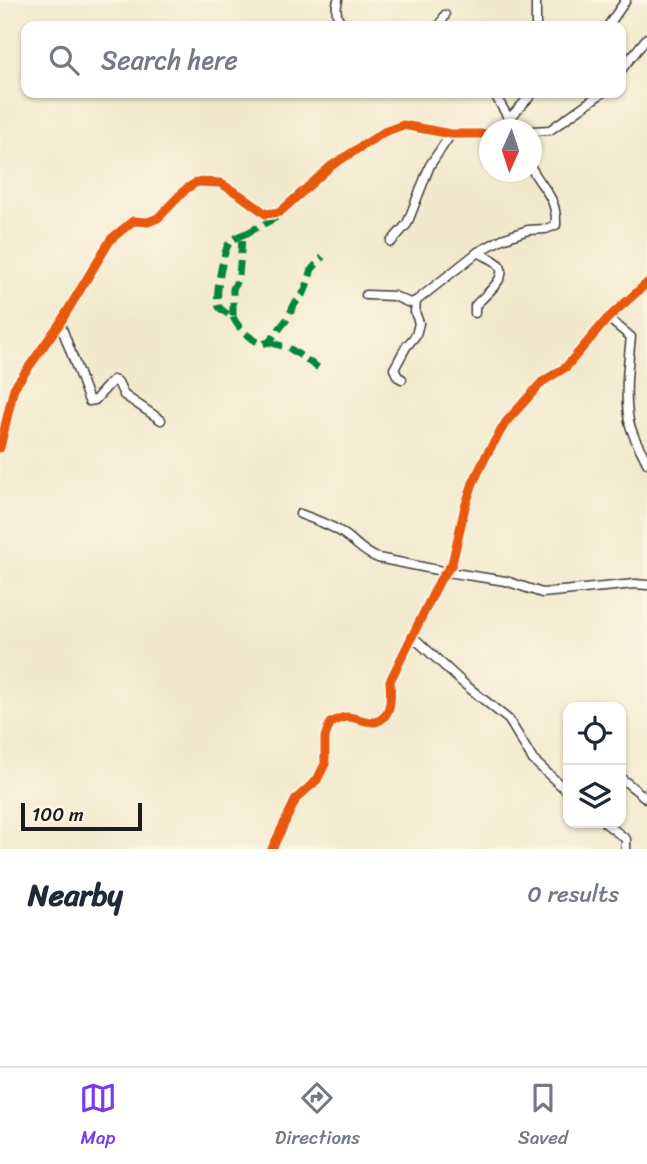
<!DOCTYPE html>
<html lang="en">
<head>
<meta charset="utf-8">
<style>
	:root { --surface:#fff; --page:#f2f2f3; --text:#1f2937; --muted:#747a83; --line:#e0e1e3; --accent:#7c3aed }
	body { margin:0; font-family:Sriracha,sans-serif; background:var(--page); color:var(--text) }
	.controls { position:absolute; right:21px; bottom:21px; display:grid; overflow:hidden; border-radius:14px; box-shadow:0 2px 5px #0004 }
	.controls button { width:63px; height:63px; display:grid; place-items:center; padding:0; border:0; border-bottom:2px solid var(--line); background:var(--surface); color:var(--text); font:35px sans-serif }
	.compass { position:absolute; left:479px; top:119px; width:63px; height:63px; border-radius:50%; background:var(--surface); box-shadow:0 2px 5px #0004; rotate:183deg }
	.scale { position:absolute; left:21px; bottom:18px; width:121px; box-sizing:border-box; padding-left:7px; border:4px solid #1c1c1c; border-top:0; font-size:19px; line-height:24px; white-space:nowrap; color:#1c1c1c; -webkit-text-stroke:5px #fcf5e5; paint-order:stroke }
	.list { margin:0; padding:0; list-style:none }
	h2 { display:flex; justify-content:space-between; align-items:center; height:91px; margin:0; padding:0 28px; font-size:30px }
	h2 small { font-size:23px; font-weight:400; color:var(--muted) }
	.icon { flex:none; width:38px; height:38px; fill:none; stroke:currentColor; stroke-width:2; stroke-linecap:round; stroke-linejoin:round }
	.map { position:relative; flex:none; width:647px; height:849px; overflow:hidden }
	.search { position:absolute; background:var(--surface); box-shadow:0 2px 5px #0004; left:21px; right:21px; top:21px; height:77px; display:flex; align-items:center; gap:18px; box-sizing:border-box; padding:0 24px; border-radius:14px; color:var(--muted); font-size:26px }
	.sheet { height:217px; background:var(--surface) }
	nav { display:flex; justify-content:space-around; align-items:center; box-sizing:border-box; height:98px; border-top:2px solid var(--line); background:var(--surface); font-size:19px; color:var(--muted) }
	nav a { display:grid; justify-items:center; gap:4px }
	nav .on { color:var(--accent) }
	.map>svg:first-child { display:block }
	.lines { fill:none; stroke-linecap:round; stroke-linejoin:round }
	.minor-casing { stroke:#3c3b37; stroke-width:11 }
	.minor { stroke:#fff; stroke-width:8 }
	.quiet { stroke:#00873e; stroke-width:7; stroke-dasharray:14 7; stroke-linecap:butt }
	.cycleway-casing { stroke:#fcf5e5; stroke-width:13 }
	.cycleway { stroke:#e8590c; stroke-width:9 }
</style>
</head>
<body>
<div class="map">
<svg width="647" height="849" viewBox="0 0 647 849">
	<rect width="100%" height="100%" fill="#fcf5e5"/>
	<filter id="ink" filterUnits="userSpaceOnUse"><feTurbulence type="fractalNoise" baseFrequency=".0143" numOctaves="2"/><feDisplacementMap in="SourceGraphic" scale="14" xChannelSelector="R" yChannelSelector="G"/><feConvolveMatrix kernelMatrix="1 2 1 2 8 2 1 2 1" color-interpolation-filters="sRGB"/></filter>
	<filter id="wash" filterUnits="userSpaceOnUse"><feTurbulence type="fractalNoise" baseFrequency=".00686" numOctaves="4" result="noise"/><feDisplacementMap in="SourceGraphic" scale="28" xChannelSelector="R" yChannelSelector="G"/><feGaussianBlur stdDeviation="1.57" result="paint"/><feColorMatrix in="noise" values="0 0 0 0 0 0 0 0 0 0 0 0 0 0 0 0 0 1.4 0 .05"/><feComposite in="paint" operator="in"/></filter>
	<g filter="url(#wash)">
		<rect width="100%" height="100%" fill="#f2e9cd"/>
	</g>
	<g filter="url(#ink)">
		<g class="lines">
			<g class="minor-casing">
				<g id="minor">
					<path d="M 338,0 C 335,11 336,20 346,26"/>
					<path d="M 536,0 L 536,26"/>
					<path d="M 366,26 L 383,26"/>
					<path d="M 440,26 L 445,15"/>
					<path d="M 608,26 L 626,0"/>
					<path d="M 621,70 L 647,38"/>
					<path d="M 494,93 L 509,119"/>
					<path d="M 509,130 L 509,119 L 533,93"/>
					<path d="M 532,131 L 550,130 L 602,93"/>
					<path d="M 391,242 L 407,224 L 430,165 L 451,134"/>
					<path d="M 366,295 L 394,296 L 410,303 L 416,301"/>
					<path d="M 475,313 L 475,306 C 483,296 511,277 498,264 C 494,259 484,256 478,252"/>
					<path d="M 608,318 L 631,337 C 628,365 624,393 629,421 C 632,437 641,449 647,463"/>
					<path d="M 60,323 L 89,401 L 95,400 L 113,380 L 118,382 L 124,395 L 161,420"/>
					<path d="M 402,379 L 398,377 L 394,369 L 406,347 L 416,335 L 419,323 L 415,312 L 416,301 L 478,252 L 502,239 L 528,230 L 546,229 L 556,225 C 557,197 544,191 532,169"/>
					<path d="M 0,448 L 14,388 L 60,323 L 111,239 L 133,221 L 148,222 L 158,218 L 186,189 L 197,182 L 220,183 L 240,195 L 266,214 L 280,212 L 331,166 L 384,132 L 403,125 L 451,134 L 490,134"/>
					<path d="M 300,514 C 314,519 328,524 341,532 C 354,540 363,553 378,558 L 447,572 L 506,581 L 542,593 L 635,584 L 647,585"/>
					<path d="M 413,637 L 463,683 L 509,720 L 533,760 L 568,792"/>
					<path d="M 621,778 L 647,799"/>
					<path d="M 605,823 L 626,839 L 626,849"/>
					<path d="M 272,849 L 296,799 L 317,780 L 325,764 L 325,737 L 330,723 C 335,721 341,717 347,717 C 356,717 366,723 375,722 C 393,718 391,694 390,681 L 440,580 L 452,564 L 465,507 L 473,483 L 487,454 L 506,422 L 542,382 L 566,367 L 608,318 L 647,283"/>
				</g>
			</g>
			<use href="#minor" class="minor"/>
			<g class="quiet">
				<path d="M 247,233 C 239,236 233,238 228,245 C 223,254 214,298 219,307 C 222,311 228,314 233,317 L 233,289 L 239,276 L 242,239 L 247,233 L 277,217"/>
				<path d="M 233,317 C 238,328 250,339 262,344 L 269,342 L 288,318 L 294,305 L 305,291 L 312,269 L 323,257"/>
				<path d="M 269,342 L 289,348 L 320,369"/>
			</g>
			<g class="cycleway-casing">
				<g id="cycleway">
					<path d="M 0,448 L 14,388 L 60,323 L 111,239 L 133,221 L 148,222 L 158,218 L 186,189 L 197,182 L 220,183 L 240,195 L 266,214 L 280,212 L 331,166 L 384,132 L 403,125 L 451,134 L 490,134"/>
					<path d="M 272,849 L 296,799 L 317,780 L 325,764 L 325,737 L 330,723 C 335,721 341,717 347,717 C 356,717 366,723 375,722 C 393,718 391,694 390,681 L 440,580 L 452,564 L 465,507 L 473,483 L 487,454 L 506,422 L 542,382 L 566,367 L 608,318 L 647,283"/>
				</g>
			</g>
			<use href="#cycleway" class="cycleway"/>
		</g>
	</g>
</svg>
<div class="controls">
<button><svg class="icon" aria-label="locate" viewBox="0 0 24 24"><circle cx="12" cy="12" r="6"/><path d="M12 2v4M12 18v4M2 12h4M18 12h4"/></svg></button>
<button><svg class="icon" aria-label="layers" viewBox="0 0 24 24"><path d="M12 4l9 5-9 5-9-5zM3 14l9 5 9-5"/></svg></button>
</div>
<svg class="compass" viewBox="-18 -18 36 36"><path d="M0-13l5 13h-10z" fill="#e53935"/><path d="M0 13l5-13h-10z" fill="#747a83"/></svg>
<div class="scale">100 m</div>
<div class="search"><svg class="icon" aria-label="search" viewBox="0 0 24 24"><circle cx="10" cy="10" r="6"/><path d="M15 15l6 6"/></svg>Search here</div>
</div>
<section class="sheet">
<h2>Nearby<small>0 results</small></h2>
<ul class="list">
</ul>
</section>
<nav>
<a class="on"><svg class="icon" aria-label="map" viewBox="0 0 24 24"><path d="M3 6l6-2 6 2 6-2v14l-6 2-6-2-6 2zM9 4v14M15 6v14"/></svg>Map</a>
<a><svg class="icon" aria-label="directions" viewBox="0 0 24 24"><path d="M12 3l9 9-9 9-9-9zM9 14v-3h6M13 9l2 2-2 2"/></svg>Directions</a>
<a><svg class="icon" aria-label="saved" viewBox="0 0 24 24"><path d="M7 4h10v16l-5-4-5 4z"/></svg>Saved</a>
</nav>
</body>
</html>
